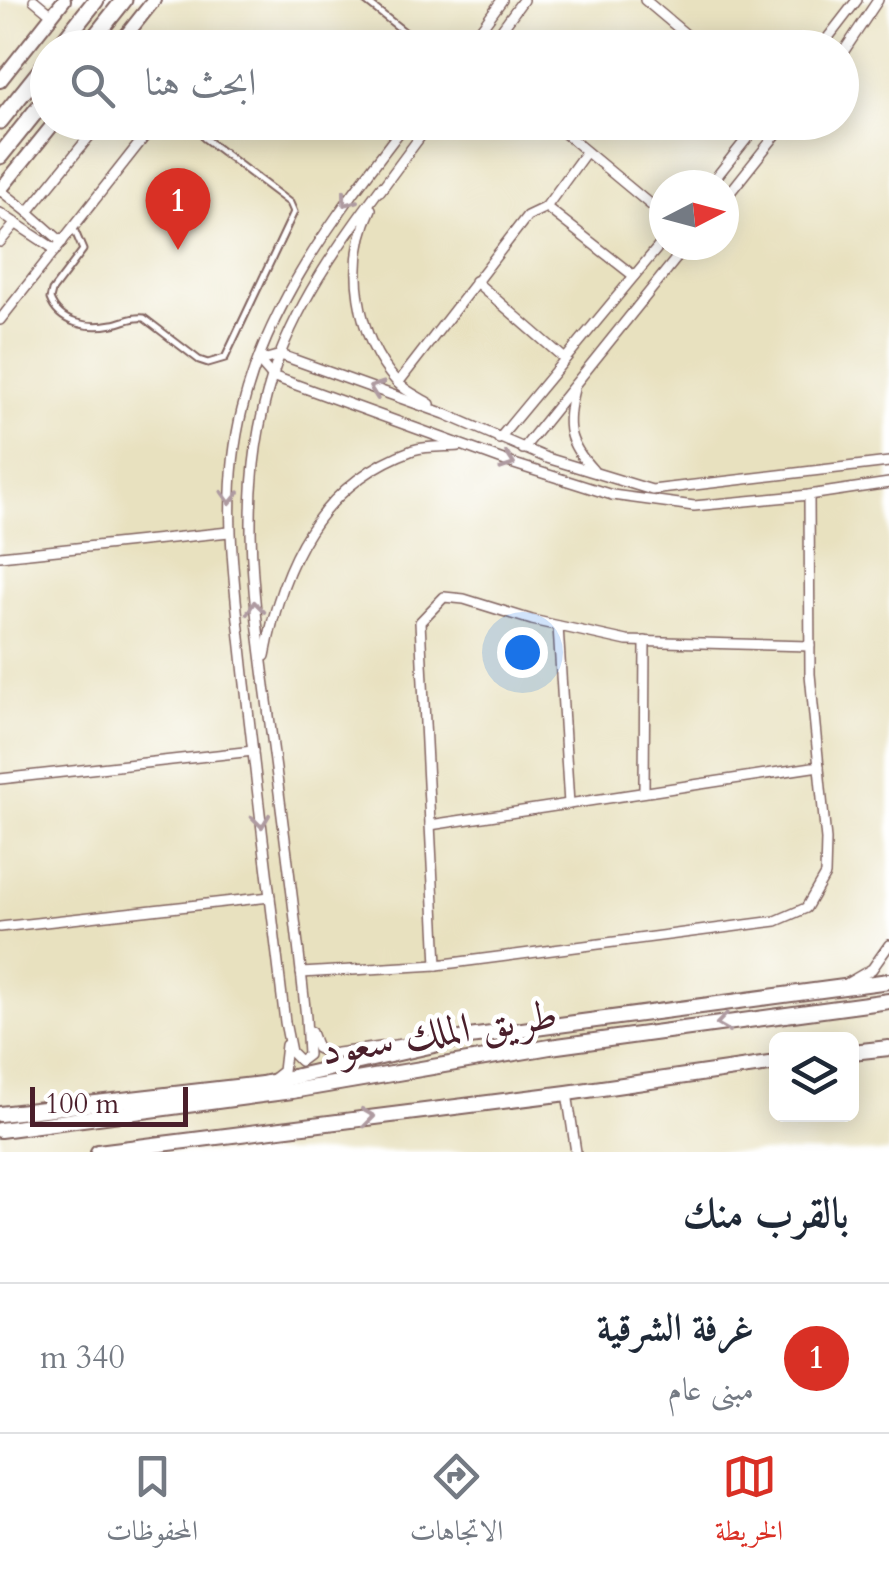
<!DOCTYPE html>
<html lang="ar">
<head>
<meta charset="utf-8">
<style>
	:root { --surface:#fff; --page:#f2f2f3; --text:#1f2937; --muted:#747a83; --line:#e0e1e3; --accent:#d93025 }
	body { margin:0; font-family:Cardo,Amiri,serif; background:var(--page); color:var(--text); direction:rtl }
	.controls { position:absolute; right:30px; bottom:30px; display:grid; overflow:hidden; border-radius:15px; box-shadow:0 5px 25px #0003 }
	.controls button { width:90px; height:90px; display:grid; place-items:center; padding:0; border:0; border-bottom:2px solid var(--line); background:var(--surface); color:var(--text); font:50px sans-serif }
	.compass { position:absolute; left:649px; top:170px; width:90px; height:90px; border-radius:50%; background:var(--surface); box-shadow:0 5px 25px #0003; rotate:84deg }
	.scale { position:absolute; left:30px; bottom:25px; width:158px; box-sizing:border-box; padding-left:10px; border:5px solid #4a1f2b; border-top:0; font-size:28px; line-height:35px; white-space:nowrap; color:#4a1f2b; -webkit-text-stroke:8px #fff; paint-order:stroke }
	.you { position:absolute; left:522px; top:652px; width:35px; height:35px; margin:-25px; border:8px solid #fff; border-radius:50%; background:#1a73e8; box-shadow:0 0 0 15px #1a73e833 }
	.badge { display:grid; place-items:center; width:65px; height:65px; border-radius:50%; background:var(--accent); color:#fff; font-size:32px; font-weight:700 }
	.pin { position:absolute; translate:-50% -82px; filter:drop-shadow(0 2px 5px #0008) }
	.pin::after { content:''; position:absolute; top:52px; width:35px; height:30px; background:inherit; clip-path:polygon(0 0,100% 0,50% 100%) }
	.list { margin:0; padding:0; list-style:none }
	h2 { display:flex; justify-content:space-between; align-items:center; height:130px; margin:0; padding:0 40px; font-size:42px }
	h2 small { font-size:32px; font-weight:400; color:var(--muted) }
	.list li { display:grid; grid-template-columns:65px 1fr auto; gap:30px; align-items:center; box-sizing:border-box; height:150px; padding:0 40px; border-top:2px solid var(--line) }
	.list b { display:block; font-size:38px; white-space:nowrap }
	.list p { margin:0; font-size:32px; white-space:nowrap; color:var(--muted) }
	.list em { font-size:32px; font-style:normal; color:var(--muted) }
	.icon { flex:none; width:55px; height:55px; fill:none; stroke:currentColor; stroke-width:2; stroke-linecap:round; stroke-linejoin:round }
	.map { position:relative; flex:none; width:889px; height:1152px; overflow:hidden; direction:ltr }
	.search { position:absolute; background:var(--surface); box-shadow:0 5px 25px #0003; left:30px; right:30px; top:30px; height:110px; display:flex; align-items:center; gap:25px; box-sizing:border-box; padding:0 35px; border-radius:55px; color:var(--muted); font-size:38px }
	.sheet { height:280px; background:var(--surface) }
	nav { display:flex; justify-content:space-around; align-items:center; box-sizing:border-box; height:140px; border-top:2px solid var(--line); background:var(--surface); font-size:28px; color:var(--muted) }
	nav a { display:grid; justify-items:center; gap:5px }
	nav .on { color:var(--accent) }
	.map>svg:first-child { display:block }
	.lines { fill:none; stroke-linecap:round; stroke-linejoin:round }
	.service-casing { stroke:#81635f; stroke-width:9 }
	.minor-casing { stroke:#81635f; stroke-width:12 }
	.secondary-casing { stroke:#81635f; stroke-width:16 }
	.primary-casing { stroke:#81635f; stroke-width:18 }
	.motorway-casing { stroke:#81635f; stroke-width:19 }
	.service { stroke:#fff; stroke-width:5 }
	.minor { stroke:#fff; stroke-width:9 }
	.secondary { stroke:#fff; stroke-width:12 }
	.primary { stroke:#fff; stroke-width:14 }
	.motorway { stroke:#fff; stroke-width:15 }
	.oneway { stroke:#ae9aa0 }
	.labels { text-anchor:middle; stroke-width:9; stroke-linejoin:round; paint-order:stroke }
	.street-label { font-size:42px; fill:#4a1f2b; stroke:#fff }
</style>
</head>
<body>
<div class="map">
<svg width="889" height="1152" viewBox="0 0 889 1152">
	<rect width="100%" height="100%" fill="#fff"/>
	<filter id="ink" filterUnits="userSpaceOnUse"><feTurbulence type="fractalNoise" baseFrequency=".01" numOctaves="2"/><feDisplacementMap in="SourceGraphic" scale="20" xChannelSelector="R" yChannelSelector="G"/><feConvolveMatrix kernelMatrix="1 2 1 2 8 2 1 2 1" color-interpolation-filters="sRGB"/></filter>
	<filter id="wash" filterUnits="userSpaceOnUse"><feTurbulence type="fractalNoise" baseFrequency=".0048" numOctaves="4" result="noise"/><feDisplacementMap in="SourceGraphic" scale="40" xChannelSelector="R" yChannelSelector="G"/><feGaussianBlur stdDeviation="2.25" result="paint"/><feColorMatrix in="noise" values="0 0 0 0 0 0 0 0 0 0 0 0 0 0 0 0 0 1.4 0 .05"/><feComposite in="paint" operator="in"/></filter>
	<g filter="url(#wash)">
		<rect width="100%" height="100%" fill="#e8e1bf"/>
	</g>
	<g filter="url(#ink)">
		<g class="lines">
			<g class="service-casing">
				<g id="service">
					<path d="M 364,0 L 425,48"/>
					<path d="M 74,229 L 83,250 L 52,291 L 50,299 C 59,324 89,329 113,324 C 125,322 132,316 144,318 L 199,360 L 208,363 L 225,358 L 294,212 L 290,203 L 204,138"/>
				</g>
			</g>
			<g class="minor-casing">
				<g id="minor">
					<path d="M 34,0 L 52,15"/>
					<path d="M 645,0 L 702,48"/>
					<path d="M 467,48 L 502,0"/>
					<path d="M 488,48 L 523,0"/>
					<path d="M 820,48 L 857,0"/>
					<path d="M 842,54 L 878,0"/>
					<path d="M 551,122 L 664,216"/>
					<path d="M 710,185 L 760,122"/>
					<path d="M 381,187 C 338,245 294,307 272,377 C 236,490 254,601 269,716 C 282,816 296,917 306,1018 L 308,1055 L 300,1061 L 291,1052 L 285,1022 C 271,906 257,791 244,675 C 235,586 220,498 242,410 C 269,300 339,211 407,122"/>
					<path d="M 0,190 L 28,212 L 101,122"/>
					<path d="M 380,191 L 431,122"/>
					<path d="M 724,200 L 786,122"/>
					<path d="M 546,207 L 634,276"/>
					<path d="M 371,209 C 345,262 356,337 397,382 C 405,391 419,397 430,404"/>
					<path d="M 28,212 L 62,242"/>
					<path d="M 0,213 L 56,250"/>
					<path d="M 0,242 L 16,223"/>
					<path d="M 475,281 L 565,359"/>
					<path d="M 0,320 L 156,122"/>
					<path d="M 398,383 L 527,216 L 546,207 L 586,152"/>
					<path d="M 574,389 C 565,426 567,442 593,470"/>
					<path d="M 499,439 L 664,240"/>
					<path d="M 523,449 L 687,245"/>
					<path d="M 889,462 L 652,490 L 547,458 L 445,414 L 281,355 L 259,361 L 272,376 L 511,463 L 612,495 L 694,506 L 809,495 L 889,483"/>
					<path d="M 0,556 L 229,532"/>
					<path d="M 558,626 L 569,804"/>
					<path d="M 265,656 C 282,564 319,484 413,450 C 426,446 445,447 459,446"/>
					<path d="M 0,779 L 253,751"/>
					<path d="M 644,792 L 645,641"/>
					<path d="M 430,825 L 819,766"/>
					<path d="M 0,927 L 270,897"/>
					<path d="M 437,965 L 420,622 L 444,597 L 464,599 L 532,620 L 627,641 L 810,646"/>
					<path d="M 301,973 L 437,965 L 776,921 L 806,908 L 825,875 L 826,840 L 810,674 L 809,495"/>
					<path d="M 848,983 L 872,969 L 889,945"/>
					<path d="M 311,1032 L 317,1048 L 330,1054 L 432,1040"/>
					<path d="M 273,1079 L 283,1071 L 286,1045"/>
					<path d="M 567,1093 L 576,1152"/>
				</g>
			</g>
			<g class="secondary-casing">
				<g id="secondary">
					<path d="M 116,48 L 154,0"/>
					<path d="M 0,81 L 64,0"/>
					<path d="M 0,190 L 55,122"/>
				</g>
			</g>
			<g class="primary-casing">
				<g id="primary">
					<path d="M 852,1052 L 889,1048"/>
					<path d="M 0,1114 L 262,1084 L 469,1037 L 889,981"/>
					<path d="M 0,1130 L 292,1091 L 550,1047 L 889,1001"/>
					<path d="M 98,1152 L 567,1093 L 776,1063"/>
				</g>
			</g>
			<g class="motorway-casing">
				<g id="motorway">
					<path d="M 58,48 L 96,0"/>
					<path d="M 86,48 L 124,0"/>
					<path d="M 0,121 L 48,61"/>
					<path d="M 0,156 L 48,96"/>
				</g>
			</g>
			<use href="#service" class="service"/>
			<use href="#minor" class="minor"/>
			<use href="#secondary" class="secondary"/>
			<use href="#primary" class="primary"/>
			<use href="#motorway" class="motorway"/>
		</g>
		<defs><path id="oneway-chevron" d="M-2-3.5L2.5 0L-2 3.5" fill="none" stroke-width="1.6" stroke-linecap="round" stroke-linejoin="round" transform="scale(2.5)"/></defs>
		<g class="oneway">
			<use href="#oneway-chevron" transform="translate(348 200) rotate(127)"/>
			<use href="#oneway-chevron" transform="translate(376 389) rotate(-160)"/>
			<use href="#oneway-chevron" transform="translate(508 462) rotate(19)"/>
			<use href="#oneway-chevron" transform="translate(230 497) rotate(92)"/>
			<use href="#oneway-chevron" transform="translate(255 608) rotate(-97)"/>
			<use href="#oneway-chevron" transform="translate(261 821) rotate(83)"/>
			<use href="#oneway-chevron" transform="translate(723 1023) rotate(172)"/>
			<use href="#oneway-chevron" transform="translate(368 1117) rotate(-7)"/>
		</g>
	</g>
	<g class="labels">
		<g class="street-label">
			<text transform="translate(439 1031) rotate(-9)" y="15">طريق الملك سعود</text>
		</g>
	</g>
</svg>
<div class="controls">
<button><svg class="icon" aria-label="layers" viewBox="0 0 24 24"><path d="M12 4l9 5-9 5-9-5zM3 14l9 5 9-5"/></svg></button>
</div>
<svg class="compass" viewBox="-18 -18 36 36"><path d="M0-13l5 13h-10z" fill="#e53935"/><path d="M0 13l5-13h-10z" fill="#747a83"/></svg>
<div class="scale">100 m</div>
<div class="you"></div>
<div class="pin badge" style="left:178px;top:250px">1</div>
<div class="search"><svg class="icon" aria-label="search" viewBox="0 0 24 24"><circle cx="10" cy="10" r="6"/><path d="M15 15l6 6"/></svg>ابحث هنا</div>
</div>
<section class="sheet">
<h2>بالقرب منك<small></small></h2>
<ul class="list">
<li><span class="badge">1</span><div><b>غرفة الشرقية</b><p>مبنى عام</p></div><em>340 m</em></li>
</ul>
</section>
<nav>
<a class="on"><svg class="icon" aria-label="map" viewBox="0 0 24 24"><path d="M3 6l6-2 6 2 6-2v14l-6 2-6-2-6 2zM9 4v14M15 6v14"/></svg>الخريطة</a>
<a><svg class="icon" aria-label="directions" viewBox="0 0 24 24"><path d="M12 3l9 9-9 9-9-9zM9 14v-3h6M13 9l2 2-2 2"/></svg>الاتجاهات</a>
<a><svg class="icon" aria-label="saved" viewBox="0 0 24 24"><path d="M7 4h10v16l-5-4-5 4z"/></svg>المحفوظات</a>
</nav>
</body>
</html>
